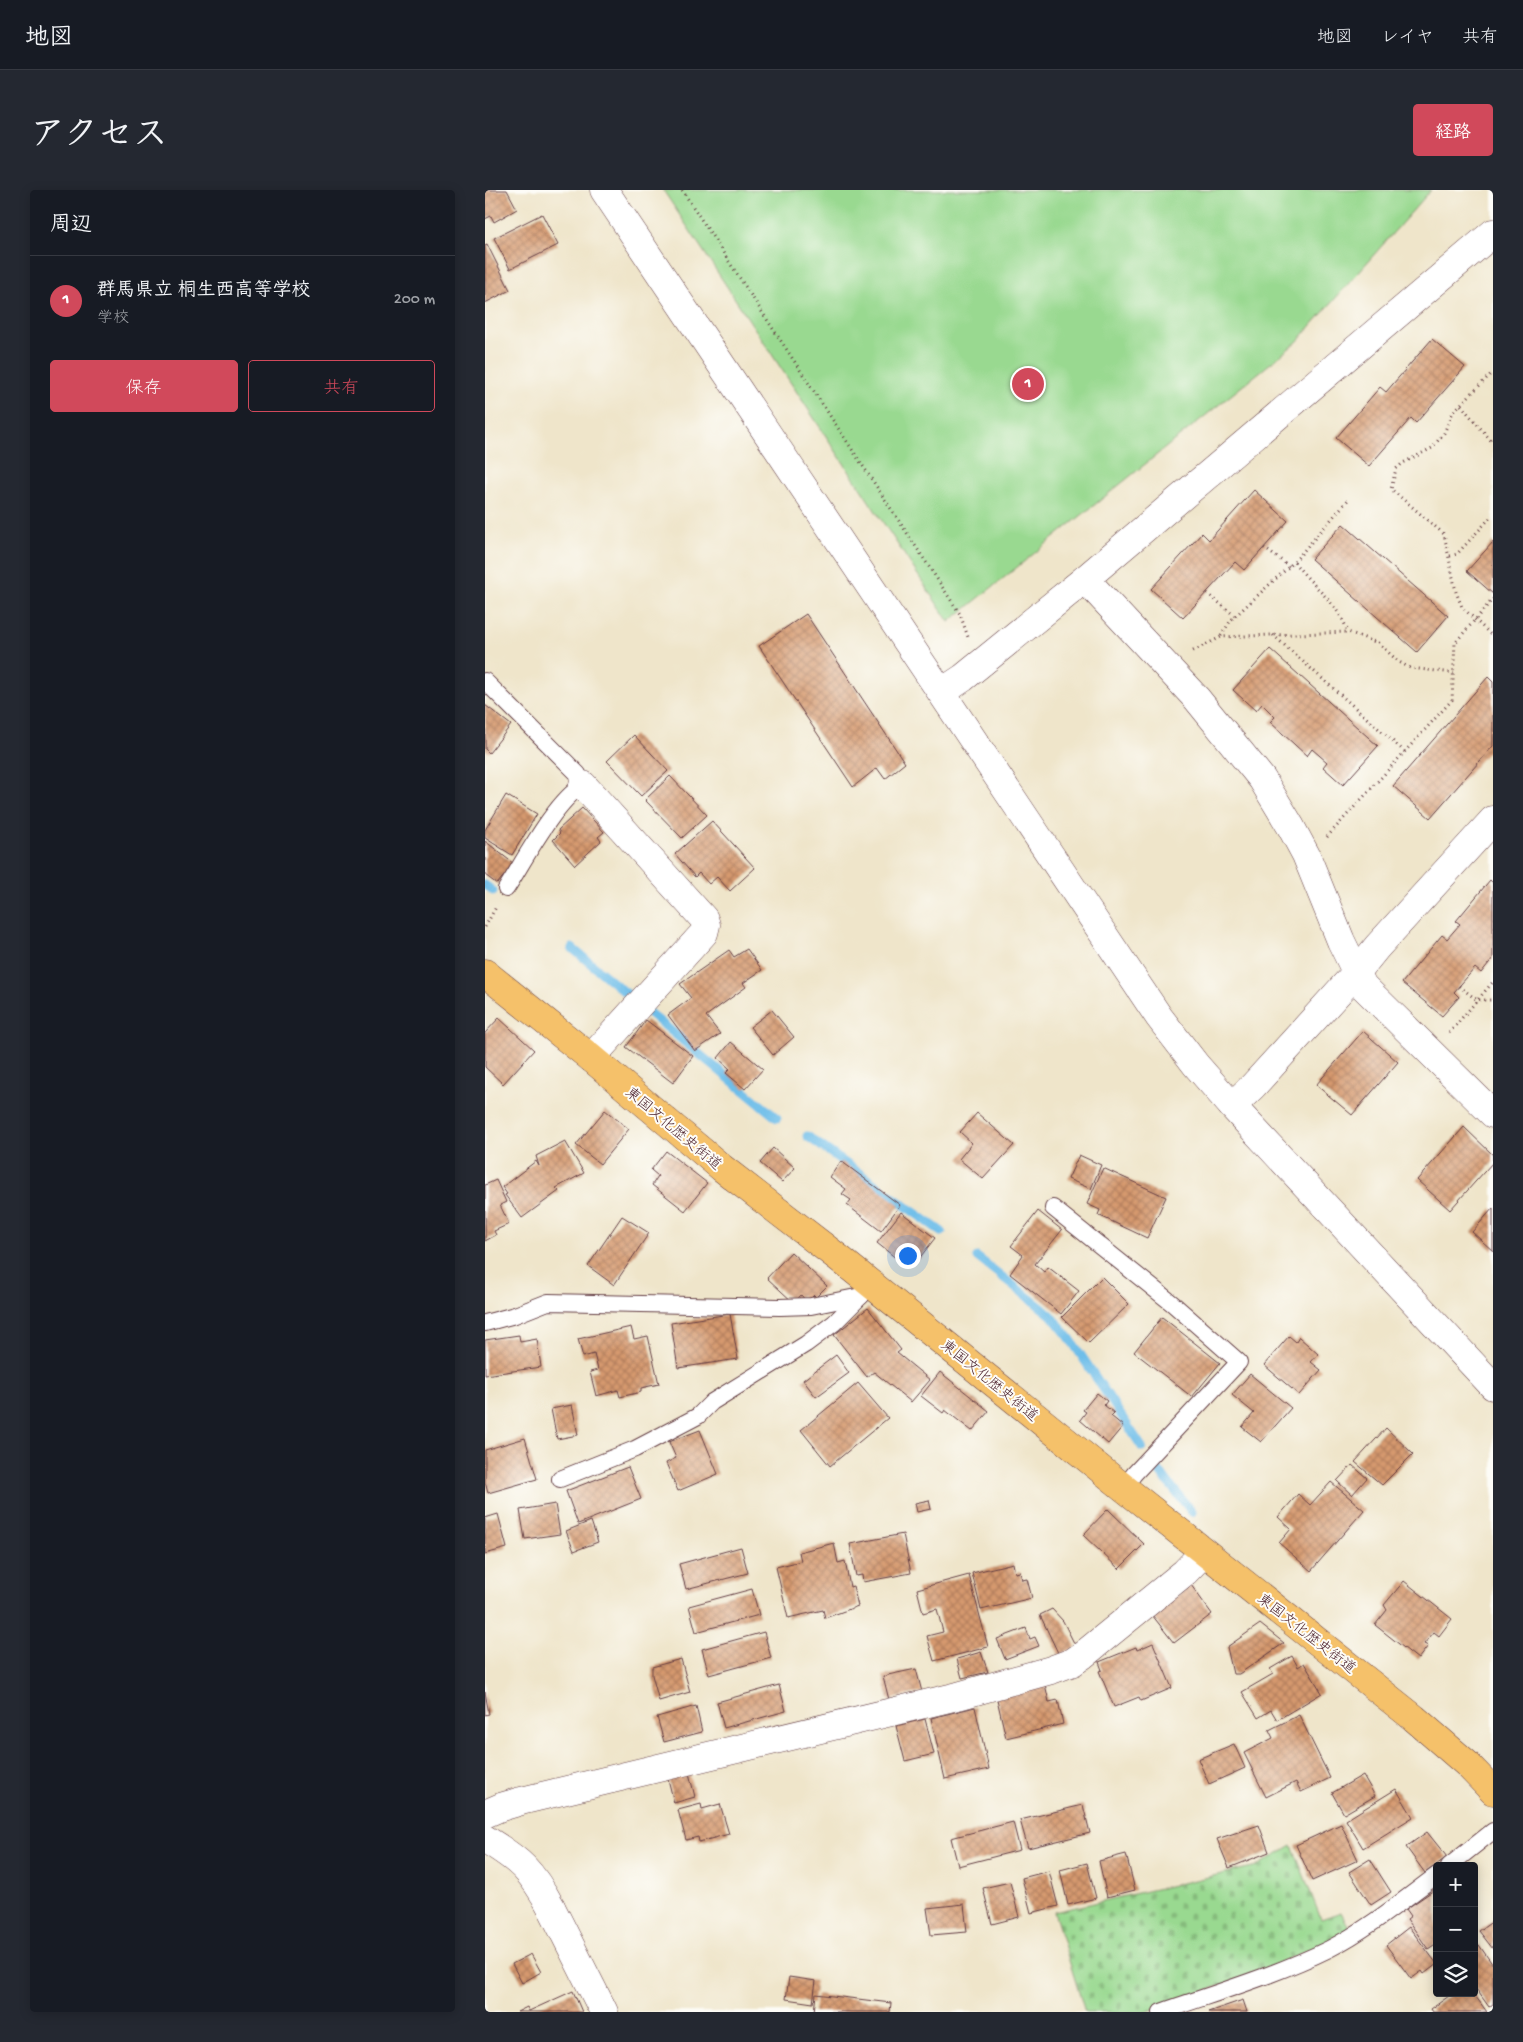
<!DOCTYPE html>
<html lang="ja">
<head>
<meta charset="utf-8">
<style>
	:root { --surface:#171b24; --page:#242831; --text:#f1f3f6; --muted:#9ea1a6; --line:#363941; --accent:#d1495b }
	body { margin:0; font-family:"Gochi Hand","Klee One",sans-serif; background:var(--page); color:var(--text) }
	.controls { position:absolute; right:15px; bottom:15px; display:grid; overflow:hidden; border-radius:5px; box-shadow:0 2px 12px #0003 }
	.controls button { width:45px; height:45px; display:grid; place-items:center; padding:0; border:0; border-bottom:1px solid var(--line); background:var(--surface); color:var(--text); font:25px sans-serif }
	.you { position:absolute; left:422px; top:1065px; width:18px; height:18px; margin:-12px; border:4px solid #fff; border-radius:50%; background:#1a73e8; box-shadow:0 0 0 8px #1a73e833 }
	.badge { display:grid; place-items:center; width:32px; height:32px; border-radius:50%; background:var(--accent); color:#fff; font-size:16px; font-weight:700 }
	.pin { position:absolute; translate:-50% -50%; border:2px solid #fff; box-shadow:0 1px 5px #0006 }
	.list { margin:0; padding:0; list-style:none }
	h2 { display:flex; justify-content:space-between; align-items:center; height:65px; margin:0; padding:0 20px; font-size:21px }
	h2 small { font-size:16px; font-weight:400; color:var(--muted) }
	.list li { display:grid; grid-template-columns:32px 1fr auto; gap:15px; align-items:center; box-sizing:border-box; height:90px; padding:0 20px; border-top:1px solid var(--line) }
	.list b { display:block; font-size:19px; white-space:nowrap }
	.list p { margin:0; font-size:16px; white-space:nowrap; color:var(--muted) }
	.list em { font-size:16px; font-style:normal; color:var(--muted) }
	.actions { display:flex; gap:10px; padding:15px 20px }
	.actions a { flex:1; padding:11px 0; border:1px solid var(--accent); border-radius:5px; text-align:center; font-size:18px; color:var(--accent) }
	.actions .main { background:var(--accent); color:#fff }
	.icon { flex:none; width:28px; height:28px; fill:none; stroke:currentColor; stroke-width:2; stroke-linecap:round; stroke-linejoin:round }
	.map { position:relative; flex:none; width:1008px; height:1822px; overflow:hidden; border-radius:5px }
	header { display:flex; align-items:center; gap:30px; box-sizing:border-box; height:70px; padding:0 25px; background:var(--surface); border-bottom:1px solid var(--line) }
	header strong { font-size:24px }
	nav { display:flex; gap:28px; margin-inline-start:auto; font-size:18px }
	.intro { display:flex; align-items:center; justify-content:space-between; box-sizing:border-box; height:120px; padding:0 30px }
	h1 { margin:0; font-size:35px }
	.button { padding:12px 22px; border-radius:5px; background:var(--accent); color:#fff; font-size:18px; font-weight:700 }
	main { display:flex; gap:30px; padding:0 30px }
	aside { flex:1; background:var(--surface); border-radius:5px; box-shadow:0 2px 12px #0003 }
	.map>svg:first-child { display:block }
	.green { fill:#99d990; stroke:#727c5e }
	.cemetery { fill:url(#cemetery-stones); stroke:#727c5e }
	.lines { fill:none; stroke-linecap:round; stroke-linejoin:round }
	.stream { stroke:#6ebee9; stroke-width:9 }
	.building { fill:url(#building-cross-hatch) }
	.service-casing { stroke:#633d43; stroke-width:18 }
	.minor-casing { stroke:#633d43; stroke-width:29 }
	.tertiary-casing { stroke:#633d43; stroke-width:29 }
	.trunk-casing { stroke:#633d43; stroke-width:29 }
	.path { stroke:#633d43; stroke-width:3; stroke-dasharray:1 4; stroke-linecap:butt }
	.service { stroke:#fff; stroke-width:16 }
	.minor { stroke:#fff; stroke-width:28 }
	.tertiary { stroke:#fff; stroke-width:28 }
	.trunk { stroke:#f5c16b; stroke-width:28 }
	.labels { text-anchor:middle; stroke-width:4; stroke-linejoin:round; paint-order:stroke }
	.street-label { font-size:15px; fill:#4a1f2b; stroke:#fdfcf7 }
</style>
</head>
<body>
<header>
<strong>地図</strong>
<nav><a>地図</a><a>レイヤ</a><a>共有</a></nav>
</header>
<div class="intro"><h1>アクセス</h1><a class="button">経路</a></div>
<main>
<aside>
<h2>周辺<small></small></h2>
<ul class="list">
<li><span class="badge">1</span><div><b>群馬県立 桐生西高等学校</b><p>学校</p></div><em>200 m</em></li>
</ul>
<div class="actions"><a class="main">保存</a><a>共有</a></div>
</aside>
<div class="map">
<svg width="1008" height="1822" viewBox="0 0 1008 1822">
	<defs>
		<pattern id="cemetery-stones" width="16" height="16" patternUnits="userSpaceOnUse" patternTransform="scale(1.25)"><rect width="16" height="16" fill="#99d990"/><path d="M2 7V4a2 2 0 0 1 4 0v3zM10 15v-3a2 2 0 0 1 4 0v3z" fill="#85ba7c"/></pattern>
		<pattern id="building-cross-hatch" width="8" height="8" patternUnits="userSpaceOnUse" patternTransform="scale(1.25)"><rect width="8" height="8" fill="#d5996e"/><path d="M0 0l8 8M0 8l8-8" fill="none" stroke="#af7c5b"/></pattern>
	</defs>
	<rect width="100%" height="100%" fill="#fdfcf7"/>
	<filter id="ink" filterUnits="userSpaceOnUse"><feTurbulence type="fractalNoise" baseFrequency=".02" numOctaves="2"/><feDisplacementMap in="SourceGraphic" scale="10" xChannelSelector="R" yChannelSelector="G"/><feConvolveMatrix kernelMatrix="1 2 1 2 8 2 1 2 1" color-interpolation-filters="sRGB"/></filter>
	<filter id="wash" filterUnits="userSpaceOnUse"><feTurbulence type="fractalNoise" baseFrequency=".0096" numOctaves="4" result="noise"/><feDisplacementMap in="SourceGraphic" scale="20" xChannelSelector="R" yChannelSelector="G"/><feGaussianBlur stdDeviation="1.12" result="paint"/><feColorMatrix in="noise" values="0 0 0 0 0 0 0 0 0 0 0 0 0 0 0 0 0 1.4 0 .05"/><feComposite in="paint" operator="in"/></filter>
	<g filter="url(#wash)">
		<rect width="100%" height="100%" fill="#efe5ca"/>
		<path class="green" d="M 178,0 L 946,0 L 812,152 L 464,432 Z"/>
		<path class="cemetery" d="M 807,1655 L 836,1729 L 856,1722 L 866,1741 L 771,1783 L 660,1822 L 600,1822 L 569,1722 L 772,1676 Z"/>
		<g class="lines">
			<g class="stream">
				<path d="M 0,695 L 8,701"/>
				<path d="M 87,758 L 147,808"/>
				<path d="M 163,822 L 292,928"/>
				<path d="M 322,946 L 457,1042"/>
				<path d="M 492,1067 L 566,1125 L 584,1147 L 657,1257"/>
				<path d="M 670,1276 L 707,1322"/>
			</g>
		</g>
		<g id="blocks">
			<g class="building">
				<path d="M 0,0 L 22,0 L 32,19 L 9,32 L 6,26 L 0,29 Z"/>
				<path d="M 57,24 L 73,55 L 25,79 L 9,48 Z"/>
				<path d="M 2,54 L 25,100 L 0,113 L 0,55 Z"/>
				<path d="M 947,149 L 980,177 L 931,233 L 926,228 L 884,276 L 851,248 L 895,197 L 901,202 Z"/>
				<path d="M 769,300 L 803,331 L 759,380 L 750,372 L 698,428 L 666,399 L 717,343 L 724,350 Z"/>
				<path d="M 858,334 L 963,426 L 932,462 L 826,369 Z"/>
				<path d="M 1008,352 L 1008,404 L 982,381 Z"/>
				<path d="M 321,424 L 420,573 L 400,589 L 392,578 L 368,597 L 274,456 Z"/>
				<path d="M 785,459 L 893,556 L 858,595 L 838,577 L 842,572 L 827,559 L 822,566 L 785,532 L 790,527 L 777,514 L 771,521 L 748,500 Z"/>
				<path d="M 1003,487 L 1008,492 L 1008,556 L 945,628 L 908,596 Z"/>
				<path d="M 0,515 L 26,535 L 4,563 L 0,559 Z"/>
				<path d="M 149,545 L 183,581 L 156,606 L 122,571 Z"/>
				<path d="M 185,586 L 222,625 L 197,648 L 160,610 Z"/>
				<path d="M 21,605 L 52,624 L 27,665 L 0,648 L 0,640 Z"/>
				<path d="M 97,618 L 119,642 L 113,647 L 116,651 L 90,675 L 68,650 L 75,643 L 73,640 Z"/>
				<path d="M 227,631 L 270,678 L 245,701 L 232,687 L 224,694 L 214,683 L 210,687 L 190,664 Z"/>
				<path d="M 0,651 L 29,674 L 12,694 L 0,685 Z"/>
				<path d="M 1005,690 L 1008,693 L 1008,768 L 996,783 L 990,778 L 969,802 L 974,807 L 957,826 L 917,793 L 957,745 L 962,749 L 975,734 L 971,731 Z"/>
				<path d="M 262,759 L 277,780 L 258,793 L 261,797 L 221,826 L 235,844 L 210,861 L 183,825 L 206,808 L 195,794 L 244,760 L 249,767 Z"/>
				<path d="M 287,820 L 309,847 L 288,865 L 265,837 Z"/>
				<path d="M 14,828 L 49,860 L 18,894 L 0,877 L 0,843 Z"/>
				<path d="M 161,830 L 208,866 L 188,893 L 141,857 Z"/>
				<path d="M 878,841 L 913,872 L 867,925 L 831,895 Z"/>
				<path d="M 246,852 L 278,879 L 260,899 L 241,883 L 245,879 L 233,868 Z"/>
				<path d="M 120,920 L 144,939 L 115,974 L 91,955 Z"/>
				<path d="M 492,923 L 529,955 L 498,989 L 474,969 L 487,953 L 475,942 Z"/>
				<path d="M 979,937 L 1008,965 L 1008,972 L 965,1020 L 932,990 Z"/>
				<path d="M 80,951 L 99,983 L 71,998 L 74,1001 L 37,1028 L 20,1005 L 22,1004 L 17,997 L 51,971 L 54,976 L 51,966 Z"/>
				<path d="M 288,958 L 310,978 L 297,992 L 275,973 Z"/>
				<path d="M 181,961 L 222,993 L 200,1021 L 167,995 L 173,986 L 166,980 Z"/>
				<path d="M 594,965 L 616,975 L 606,999 L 583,989 Z"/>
				<path d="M 356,971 L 415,1015 L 396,1041 L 362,1015 L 366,1010 L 357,1004 L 361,999 L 345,987 Z"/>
				<path d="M 618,978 L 681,1007 L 662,1048 L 613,1025 L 615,1020 L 602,1014 Z"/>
				<path d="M 11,990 L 21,1012 L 15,1015 L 24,1034 L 9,1041 L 11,1045 L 0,1051 L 0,995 Z"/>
				<path d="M 1008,1018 L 1008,1061 L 987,1042 Z"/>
				<path d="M 553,1021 L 577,1040 L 550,1074 L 559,1082 L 563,1077 L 594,1101 L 576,1124 L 525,1084 L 538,1065 L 526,1056 Z"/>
				<path d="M 416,1022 L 450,1048 L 433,1070 L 424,1063 L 417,1073 L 392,1053 Z"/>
				<path d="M 137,1026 L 164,1043 L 129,1095 L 103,1076 Z"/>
				<path d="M 306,1062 L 342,1096 L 331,1107 L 329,1105 L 322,1112 L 316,1105 L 309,1113 L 282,1088 Z"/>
				<path d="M 617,1087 L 644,1114 L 604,1153 L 577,1127 Z"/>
				<path d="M 383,1118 L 416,1160 L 412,1163 L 445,1190 L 426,1212 L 389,1182 L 382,1187 L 349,1145 Z"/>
				<path d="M 245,1124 L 253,1169 L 193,1178 L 186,1133 Z"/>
				<path d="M 677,1127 L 735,1173 L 707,1207 L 649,1162 Z"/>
				<path d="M 146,1137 L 149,1149 L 163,1146 L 174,1194 L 156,1198 L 156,1202 L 135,1207 L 133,1200 L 111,1206 L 105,1182 L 113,1180 L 109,1164 L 98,1167 L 93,1149 Z"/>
				<path d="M 34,1145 L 35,1152 L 52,1149 L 56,1177 L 0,1185 L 0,1150 Z"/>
				<path d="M 804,1146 L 811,1152 L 814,1147 L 833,1164 L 826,1172 L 836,1180 L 814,1205 L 779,1175 Z"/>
				<path d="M 351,1165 L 364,1183 L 331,1207 L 318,1190 Z"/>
				<path d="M 455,1182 L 504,1221 L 487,1241 L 460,1220 L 458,1223 L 436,1206 Z"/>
				<path d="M 765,1184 L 806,1218 L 776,1252 L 757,1237 L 769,1223 L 747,1205 Z"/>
				<path d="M 373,1193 L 403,1228 L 345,1276 L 316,1240 Z"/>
				<path d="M 612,1203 L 622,1211 L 619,1215 L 629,1223 L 626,1226 L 638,1236 L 623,1254 L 595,1230 L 601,1222 L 598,1220 Z"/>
				<path d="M 87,1215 L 93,1245 L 72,1249 L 66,1219 Z"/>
				<path d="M 901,1238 L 928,1264 L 897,1295 L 870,1272 Z"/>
				<path d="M 215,1240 L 233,1284 L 193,1301 L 181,1273 L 191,1268 L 184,1252 Z"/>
				<path d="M 40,1248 L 52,1289 L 3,1303 L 0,1292 L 0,1260 Z"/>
				<path d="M 867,1275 L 882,1288 L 867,1305 L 852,1291 Z"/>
				<path d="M 143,1277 L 156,1309 L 93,1334 L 81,1301 Z"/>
				<path d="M 846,1292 L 879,1320 L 826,1381 L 794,1353 L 806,1339 L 793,1327 L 813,1304 L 825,1315 Z"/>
				<path d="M 444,1310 L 446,1319 L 432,1322 L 430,1313 Z"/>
				<path d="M 70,1314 L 75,1344 L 40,1349 L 35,1320 Z"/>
				<path d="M 623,1319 L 659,1354 L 634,1379 L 598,1345 Z"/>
				<path d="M 13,1324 L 22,1358 L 0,1364 L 0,1328 Z"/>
				<path d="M 106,1331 L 113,1352 L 89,1361 L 81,1341 Z"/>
				<path d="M 418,1344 L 426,1383 L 378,1392 L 377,1385 L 371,1386 L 365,1354 Z"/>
				<path d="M 349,1353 L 353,1373 L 360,1371 L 365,1397 L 368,1396 L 373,1416 L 340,1428 L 338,1420 L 303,1428 L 291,1377 L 316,1371 L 314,1362 Z"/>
				<path d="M 256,1357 L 263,1383 L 201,1399 L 194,1374 Z"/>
				<path d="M 528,1373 L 530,1383 L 535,1382 L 537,1390 L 542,1389 L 547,1408 L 496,1420 L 487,1383 Z"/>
				<path d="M 484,1385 L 503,1457 L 449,1471 L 442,1446 L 458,1442 L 452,1419 L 438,1423 L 432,1399 Z"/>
				<path d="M 919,1391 L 967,1429 L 954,1446 L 949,1442 L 939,1454 L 943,1456 L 933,1469 L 890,1435 L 902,1420 L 899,1415 Z"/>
				<path d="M 706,1395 L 727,1424 L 689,1453 L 667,1425 Z"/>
				<path d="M 267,1399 L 274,1425 L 211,1442 L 204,1416 Z"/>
				<path d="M 567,1419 L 578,1431 L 591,1457 L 574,1465 L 555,1425 Z"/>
				<path d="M 775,1434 L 799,1453 L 754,1484 L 748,1484 L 742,1457 Z"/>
				<path d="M 541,1438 L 545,1449 L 550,1447 L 554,1456 L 520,1469 L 512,1449 Z"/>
				<path d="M 279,1442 L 286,1468 L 224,1485 L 217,1459 Z"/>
				<path d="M 668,1453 L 687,1498 L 656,1511 L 654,1507 L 629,1517 L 614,1481 L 617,1480 L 614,1472 L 651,1457 L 652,1460 Z"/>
				<path d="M 496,1462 L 503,1482 L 477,1488 L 472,1469 Z"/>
				<path d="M 807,1466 L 813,1477 L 819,1473 L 837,1503 L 792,1530 L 786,1520 L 773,1528 L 757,1502 L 788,1484 L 785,1479 Z"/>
				<path d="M 196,1469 L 205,1502 L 174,1511 L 167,1485 L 167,1477 Z"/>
				<path d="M 431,1479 L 437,1502 L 404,1510 L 398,1486 Z"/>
				<path d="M 560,1494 L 564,1512 L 573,1510 L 578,1534 L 521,1548 L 511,1505 Z"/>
				<path d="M 294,1495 L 301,1521 L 239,1538 L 232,1512 Z"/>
				<path d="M 0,1502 L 4,1524 L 0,1525 Z"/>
				<path d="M 211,1516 L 217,1542 L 179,1552 L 172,1527 Z"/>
				<path d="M 490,1517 L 504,1579 L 460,1589 L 446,1528 Z"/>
				<path d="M 814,1525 L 845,1588 L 816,1602 L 811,1592 L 781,1607 L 759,1563 L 788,1548 L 784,1540 Z"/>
				<path d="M 440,1529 L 449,1564 L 420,1571 L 411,1536 Z"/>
				<path d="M 749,1554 L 760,1578 L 724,1594 L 713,1569 Z"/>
				<path d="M 204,1583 L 210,1607 L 189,1613 L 183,1589 Z"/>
				<path d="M 878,1585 L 890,1606 L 859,1624 L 847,1603 Z"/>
				<path d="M 911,1599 L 928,1627 L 878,1658 L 861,1630 Z"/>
				<path d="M 216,1614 L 217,1619 L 235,1614 L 244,1644 L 214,1652 L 213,1647 L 201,1650 L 193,1620 Z"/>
				<path d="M 598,1615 L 605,1643 L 543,1658 L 535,1630 Z"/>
				<path d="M 528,1632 L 535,1660 L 473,1676 L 466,1648 Z"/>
				<path d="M 856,1634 L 873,1670 L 827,1691 L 811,1655 Z"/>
				<path d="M 774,1635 L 784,1662 L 744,1678 L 732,1649 Z"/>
				<path d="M 942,1642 L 962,1667 L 940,1683 L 921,1657 Z"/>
				<path d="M 641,1664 L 650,1700 L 622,1707 L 614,1671 Z"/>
				<path d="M 885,1669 L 906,1702 L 886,1715 L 864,1682 Z"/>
				<path d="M 602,1673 L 611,1708 L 583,1715 L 575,1680 Z"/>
				<path d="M 564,1681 L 573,1716 L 546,1723 L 537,1688 Z"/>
				<path d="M 525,1692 L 534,1727 L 507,1734 L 498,1698 Z"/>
				<path d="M 952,1698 L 952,1753 L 943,1759 L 922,1729 L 926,1726 L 921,1719 Z"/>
				<path d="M 479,1714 L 482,1742 L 446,1745 L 442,1718 Z"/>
				<path d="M 1008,1731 L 1008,1759 L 994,1741 Z"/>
				<path d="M 924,1737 L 952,1774 L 939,1784 L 937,1781 L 926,1789 L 901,1755 Z"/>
				<path d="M 994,1755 L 1008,1775 L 1008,1814 L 1004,1817 L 989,1796 L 989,1758 Z"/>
				<path d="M 46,1764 L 56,1782 L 37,1793 L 27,1774 Z"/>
				<path d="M 304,1787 L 331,1791 L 328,1813 L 301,1809 Z"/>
				<path d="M 88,1801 L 97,1822 L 32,1822 L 42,1817 L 44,1821 Z"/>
				<path d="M 968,1803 L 988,1803 L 1002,1822 L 948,1822 L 946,1819 Z"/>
				<path d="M 331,1804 L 406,1813 L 405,1822 L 329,1822 Z"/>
				<path d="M 758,1810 L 762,1822 L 723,1822 Z"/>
			</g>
		</g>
	</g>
	<g filter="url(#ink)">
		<use href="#blocks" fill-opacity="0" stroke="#633d43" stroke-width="1"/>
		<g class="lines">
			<g class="service-casing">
				<g id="service">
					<path d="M 0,491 L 93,584 L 98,595 C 70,611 39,671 21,699"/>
					<path d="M 568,1018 L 688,1114 L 754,1172 L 649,1284 L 639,1298"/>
					<path d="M 0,1133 L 30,1125 L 63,1112 L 295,1117 L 326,1116 L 376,1106"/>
					<path d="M 75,1289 L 150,1259 L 213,1226 L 227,1212 L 321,1154 L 349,1133 L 377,1105"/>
					<path d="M 964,1676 L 1008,1641"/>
					<path d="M 676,1822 C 733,1802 791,1785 844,1759 C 883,1739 917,1711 952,1685"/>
				</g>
			</g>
			<g class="minor-casing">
				<g id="minor">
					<path d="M 600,389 L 712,509 L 777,589 L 806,637 L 821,665 L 856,751 L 878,796 L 1008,924"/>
					<path d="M 457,502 L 478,488 L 600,389 L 1008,43"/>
					<path d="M 98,595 L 219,729 L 221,735 L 219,743 L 106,868"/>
					<path d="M 871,783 L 892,757 L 1008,630"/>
					<path d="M 0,1624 L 16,1617 L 36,1611 L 473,1506 L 566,1480 L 588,1472 L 598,1465 L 700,1382 L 719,1362"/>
					<path d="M 66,1717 L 119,1822"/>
				</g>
			</g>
			<g class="tertiary-casing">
				<g id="tertiary">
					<path d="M 119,0 L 674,827 L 711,875 L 747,916 L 1008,1196"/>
					<path d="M 747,916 L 768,896 L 871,783"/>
					<path d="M 0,1649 C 35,1670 47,1681 66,1717"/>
				</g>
			</g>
			<g class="trunk-casing">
				<path id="trunk" d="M 0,783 L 106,868 L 237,978 L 355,1069 L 639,1298 L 929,1528 L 982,1574 L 1008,1601"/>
			</g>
			<g class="path">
				<path d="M 197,0 L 475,424 L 483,447"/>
				<path d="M 976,215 L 1008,253"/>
				<path d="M 779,358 L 804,376"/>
				<path d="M 965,366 L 972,364 L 1006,327 L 1008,328"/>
				<path d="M 809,372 C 827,396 853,413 863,442"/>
				<path d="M 722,403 L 750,426"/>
				<path d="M 1005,444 L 977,417 L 971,402 L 959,344 L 906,299 L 911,279 L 918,273 L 947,258 L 959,243 L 968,222 L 1008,182"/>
				<path d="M 788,445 L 920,562"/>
				<path d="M 736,446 L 746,430 L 809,372 L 863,310"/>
				<path d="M 708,461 L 736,447 L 863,442 L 893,453 L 914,472 L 925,478 L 969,483"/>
				<path d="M 842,647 L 967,510 L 970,453 L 1008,409"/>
				<path d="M 0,737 L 11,717"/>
				<path d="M 974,796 L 992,810 L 1008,810"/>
				<path d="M 964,843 L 1008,792"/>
			</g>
			<use href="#service" class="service"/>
			<use href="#minor" class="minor"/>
			<use href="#tertiary" class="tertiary"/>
			<use href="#trunk" class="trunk"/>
		</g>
	</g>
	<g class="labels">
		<g class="street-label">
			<text transform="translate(189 938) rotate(40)" y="5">東国文化歴史街道</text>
			<text transform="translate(505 1190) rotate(39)" y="5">東国文化歴史街道</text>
			<text transform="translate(822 1443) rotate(38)" y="5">東国文化歴史街道</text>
		</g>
	</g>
</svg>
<div class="controls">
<button>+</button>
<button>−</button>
<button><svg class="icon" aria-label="layers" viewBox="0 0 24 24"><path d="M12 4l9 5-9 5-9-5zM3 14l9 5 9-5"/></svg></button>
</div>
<div class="you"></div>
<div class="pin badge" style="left:543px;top:194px">1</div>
</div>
</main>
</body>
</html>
